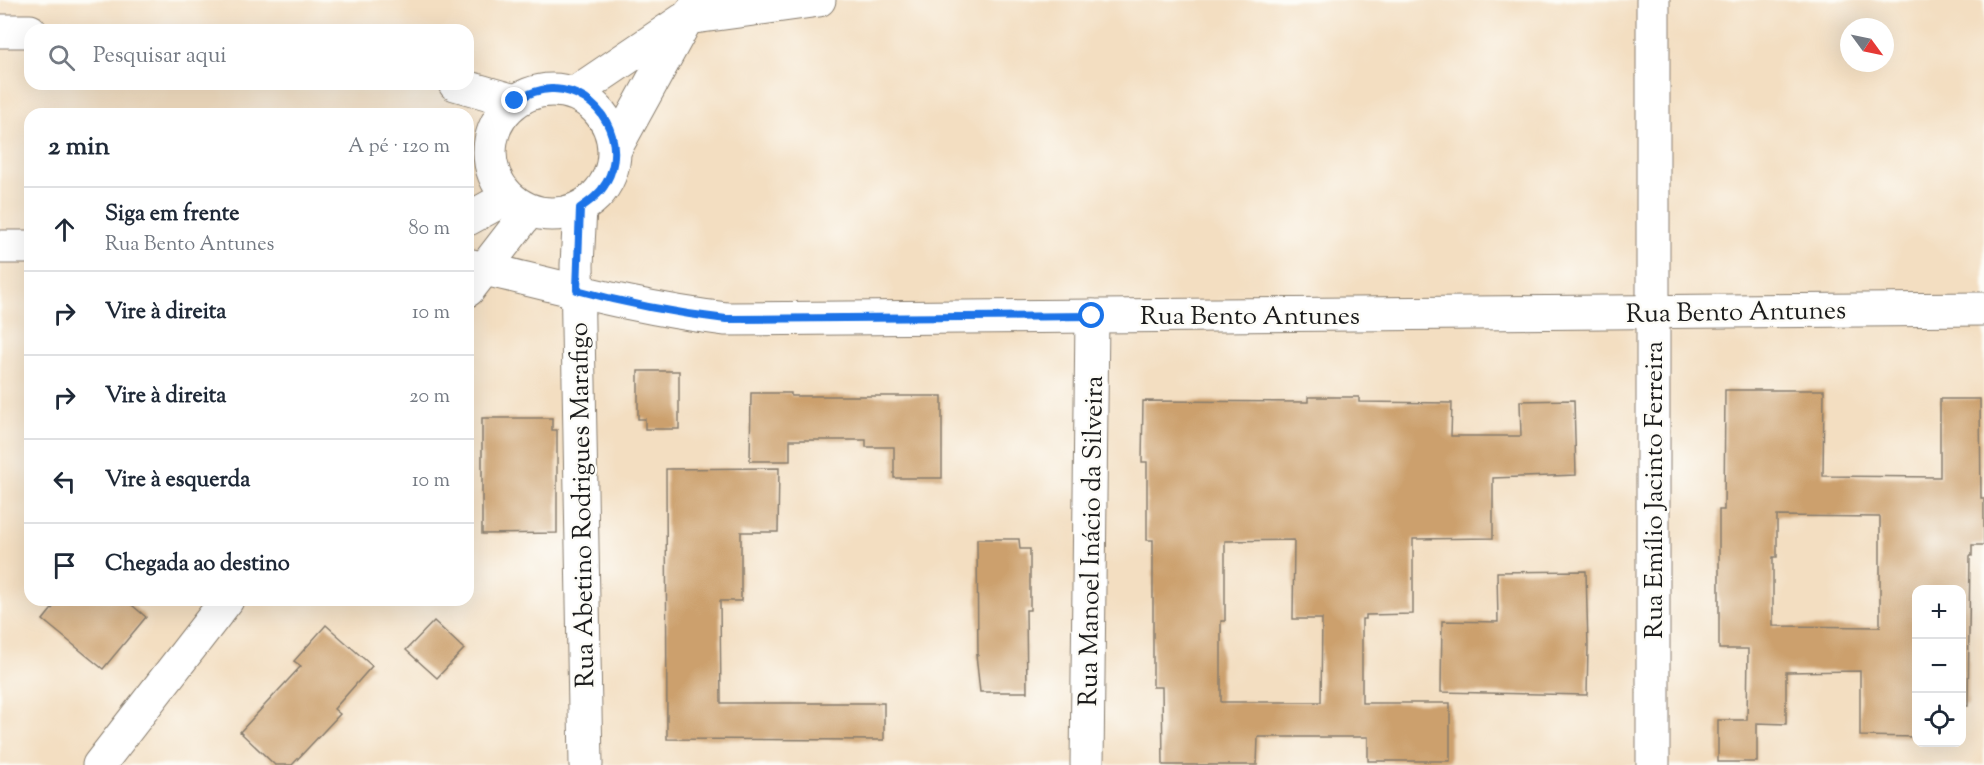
<!DOCTYPE html>
<html lang="pt">
<head>
<meta charset="utf-8">
<style>
	:root { --surface:#fff; --page:#f6f6f7; --text:#1f2937; --muted:#747a83; --line:#e0e1e3 }
	body { margin:0; font-family:"Sorts Mill Goudy",serif; background:var(--page); color:var(--text) }
	.controls { position:absolute; right:18px; bottom:18px; display:grid; overflow:hidden; border-radius:12px; box-shadow:0 6px 24px #0002 }
	.controls button { width:54px; height:54px; display:grid; place-items:center; padding:0; border:0; border-bottom:2px solid var(--line); background:var(--surface); color:var(--text); font:30px sans-serif }
	.compass { position:absolute; left:1840px; top:18px; width:54px; height:54px; border-radius:50%; background:var(--surface); box-shadow:0 6px 24px #0002; rotate:123deg }
	.stop { position:absolute; width:18px; height:18px; margin:-14px; border:4px solid #1a73e8; border-radius:50%; background:#fff }
	.stop.end { background:#1a73e8; border-color:#fff; box-shadow:0 2px 6px #0008 }
	.list { margin:0; padding:0; list-style:none }
	h2 { display:flex; justify-content:space-between; align-items:center; height:78px; margin:0; padding:0 24px; font-size:26px }
	h2 small { font-size:20px; font-weight:400; color:var(--muted) }
	.list li { display:grid; grid-template-columns:39px 1fr auto; gap:18px; align-items:center; box-sizing:border-box; height:84px; padding:0 24px; border-top:2px solid var(--line) }
	.list b { display:block; font-size:22px; white-space:nowrap }
	.list p { margin:0; font-size:20px; white-space:nowrap; color:var(--muted) }
	.list em { font-size:20px; font-style:normal; color:var(--muted) }
	.icon { flex:none; width:33px; height:33px; fill:none; stroke:currentColor; stroke-width:2; stroke-linecap:round; stroke-linejoin:round }
	.map { position:relative; flex:none; width:1984px; height:765px; overflow:hidden }
	.search { position:absolute; background:var(--surface); box-shadow:0 6px 24px #0002; left:24px; top:24px; width:450px; height:66px; display:flex; align-items:center; gap:15px; box-sizing:border-box; padding:0 21px; border-radius:18px; color:var(--muted); font-size:22px }
	.panel { position:absolute; background:var(--surface); box-shadow:0 6px 24px #0002; left:24px; top:108px; width:450px; height:498px; border-radius:18px }
	.map>svg:first-child { display:block }
	.building { fill:#cca06d; fill-rule:evenodd }
	.lines { fill:none; stroke-linecap:round; stroke-linejoin:round }
	.street-casing { stroke:#887d6e; stroke-width:35 }
	.secondary-casing { stroke:#887d6e; stroke-width:35 }
	.street { stroke:#fff; stroke-width:33 }
	.secondary { stroke:#fff; stroke-width:33 }
	.route { stroke:#1a73e8; stroke-width:8 }
	.labels { text-anchor:middle; stroke-width:5; stroke-linejoin:round; paint-order:stroke }
	.street-label { font-size:26px; fill:#1c1c1c; stroke:#fdfcf7 }
</style>
</head>
<body>
<div class="map">
<svg width="1984" height="765" viewBox="0 0 1984 765">
	<rect width="100%" height="100%" fill="#fdfcf7"/>
	<filter id="ink" filterUnits="userSpaceOnUse"><feTurbulence type="fractalNoise" baseFrequency=".0167" numOctaves="2"/><feDisplacementMap in="SourceGraphic" scale="12" xChannelSelector="R" yChannelSelector="G"/><feConvolveMatrix kernelMatrix="1 2 1 2 8 2 1 2 1" color-interpolation-filters="sRGB"/></filter>
	<filter id="wash" filterUnits="userSpaceOnUse"><feTurbulence type="fractalNoise" baseFrequency=".008" numOctaves="4" result="noise"/><feDisplacementMap in="SourceGraphic" scale="24" xChannelSelector="R" yChannelSelector="G"/><feGaussianBlur stdDeviation="1.35" result="paint"/><feColorMatrix in="noise" values="0 0 0 0 0 0 0 0 0 0 0 0 0 0 0 0 0 1.4 0 .05"/><feComposite in="paint" operator="in"/></filter>
	<g filter="url(#wash)">
		<rect width="100%" height="100%" fill="#f3dec1"/>
		<g id="blocks">
			<g class="building">
				<path d="M 638,371 L 679,371 L 679,429 L 645,429 L 645,419 L 638,419 Z"/>
				<path d="M 1725,390 L 1824,390 L 1823,476 L 1940,477 L 1940,399 L 1980,399 L 1981,498 L 1984,498 L 1984,545 L 1972,545 L 1972,556 L 1970,556 L 1968,706 L 1962,706 L 1962,590 L 1917,590 L 1917,737 L 1860,736 L 1860,671 L 1786,672 L 1786,724 L 1757,723 L 1757,762 L 1718,762 L 1718,720 L 1747,720 L 1748,649 L 1719,649 L 1719,510 L 1724,510 ZM 1777,516 L 1880,517 L 1880,627 L 1773,626 L 1773,557 L 1777,557 Z"/>
				<path d="M 751,393 L 791,393 L 791,396 L 942,396 L 942,478 L 894,478 L 894,447 L 866,447 L 866,440 L 790,440 L 790,461 L 750,461 Z"/>
				<path d="M 1308,397 L 1359,397 L 1359,402 L 1452,403 L 1451,436 L 1521,436 L 1520,401 L 1574,400 L 1576,475 L 1493,478 L 1493,538 L 1413,539 L 1413,614 L 1366,615 L 1366,619 L 1362,619 L 1362,703 L 1450,703 L 1450,761 L 1368,761 L 1368,737 L 1258,737 L 1257,765 L 1163,765 L 1162,687 L 1153,687 L 1153,540 L 1147,540 L 1147,462 L 1142,462 L 1143,401 L 1308,402 ZM 1294,540 L 1293,619 L 1322,619 L 1321,702 L 1221,702 L 1221,621 L 1225,621 L 1225,541 Z"/>
				<path d="M 482,418 L 552,418 L 552,430 L 557,430 L 557,533 L 482,534 Z"/>
				<path d="M 779,468 L 778,532 L 741,532 L 741,601 L 720,601 L 721,703 L 884,703 L 884,740 L 667,739 L 666,469 Z"/>
				<path d="M 977,539 L 1019,539 L 1020,549 L 1030,549 L 1030,610 L 1026,610 L 1027,692 L 980,692 L 976,654 L 978,655 Z"/>
				<path d="M 1586,571 L 1588,647 L 1587,695 L 1441,692 L 1442,621 L 1498,622 L 1497,572 Z"/>
				<path d="M 59,600 L 126,600 L 146,617 L 103,669 L 43,620 Z"/>
				<path d="M 434,621 L 464,649 L 437,678 L 406,650 Z"/>
				<path d="M 326,625 L 372,666 L 334,709 L 340,714 L 292,765 L 275,765 L 240,732 L 301,666 L 294,661 Z"/>
			</g>
		</g>
	</g>
	<g filter="url(#ink)">
		<use href="#blocks" fill-opacity="0" stroke="#887d6e" stroke-width="1.5"/>
		<g class="lines">
			<g class="street-casing">
				<g id="street">
					<path d="M 1653,0 L 1653,765"/>
					<path d="M 687,18 L 819,0"/>
					<path d="M 580,208 L 577,265 L 578,327 L 586,765"/>
					<path d="M 468,290 L 529,211"/>
					<path d="M 99,765 L 227,600"/>
					<path d="M 1087,765 L 1092,316"/>
				</g>
			</g>
			<g class="secondary-casing">
				<g id="secondary">
					<path d="M 0,31 L 30,31"/>
					<path d="M 455,84 L 515,101"/>
					<circle cx="552" cy="152" r="62"/>
					<path d="M 575,93 L 683,20"/>
					<path d="M 615,149 L 687,18 L 701,0"/>
					<path d="M 468,219 L 508,197"/>
					<path d="M 0,247 L 30,247"/>
					<path d="M 468,265 C 554,285 639,309 726,319 L 1984,309"/>
				</g>
			</g>
			<use href="#street" class="street"/>
			<use href="#secondary" class="secondary"/>
		</g>
	</g>
	<g class="lines" filter="url(#ink)">
		<path class="route" d="M 515,101 C 528,94 540,88 554,89 C 601,91 629,143 606,183 C 600,194 590,201 580,208 L 577,290 C 627,304 675,313 726,319 L 1092,316"/>
	</g>
	<g class="labels">
		<g class="street-label">
			<text transform="translate(1736 311) rotate(-1)" y="9">Rua Bento Antunes</text>
			<text x="1250" y="324">Rua Bento Antunes</text>
			<text transform="translate(1653 490) rotate(-90)" y="9">Rua Emílio Jacinto Ferreira</text>
			<text transform="translate(581 505) rotate(-91)" y="9">Rua Abetino Rodrigues Marafigo</text>
			<text transform="translate(1090 541) rotate(-89)" y="9">Rua Manoel Inácio da Silveira</text>
		</g>
	</g>
</svg>
<div class="controls">
<button>+</button>
<button>−</button>
<button><svg class="icon" aria-label="locate" viewBox="0 0 24 24"><circle cx="12" cy="12" r="6"/><path d="M12 2v4M12 18v4M2 12h4M18 12h4"/></svg></button>
</div>
<svg class="compass" viewBox="-18 -18 36 36"><path d="M0-13l5 13h-10z" fill="#e53935"/><path d="M0 13l5-13h-10z" fill="#747a83"/></svg>
<div class="stop" style="left:1092px;top:316px"></div>
<div class="stop end" style="left:515px;top:101px"></div>
<div class="search"><svg class="icon" aria-label="search" viewBox="0 0 24 24"><circle cx="10" cy="10" r="6"/><path d="M15 15l6 6"/></svg>Pesquisar aqui</div>
<section class="panel">
<h2>2 min<small>A pé · 120 m</small></h2>
<ul class="list">
<li><svg class="icon" aria-label="ahead" viewBox="0 0 24 24"><path d="M12 20V5M6 11l6-6 6 6"/></svg><div><b>Siga em frente</b><p>Rua Bento Antunes</p></div><em>80 m</em></li>
<li><svg class="icon" aria-label="right" viewBox="0 0 24 24"><path d="M7 20v-9h11M14 6l5 5-5 5"/></svg><div><b>Vire à direita</b></div><em>10 m</em></li>
<li><svg class="icon" aria-label="right" viewBox="0 0 24 24"><path d="M7 20v-9h11M14 6l5 5-5 5"/></svg><div><b>Vire à direita</b></div><em>20 m</em></li>
<li><svg class="icon" aria-label="left" viewBox="0 0 24 24"><path d="M17 20v-9H6M10 6l-5 5 5 5"/></svg><div><b>Vire à esquerda</b></div><em>10 m</em></li>
<li><svg class="icon" aria-label="arrive" viewBox="0 0 24 24"><path d="M6 21V4h12l-3 4 3 4H6"/></svg><div><b>Chegada ao destino</b></div></li>
</ul>
</section>
</div>
</body>
</html>
